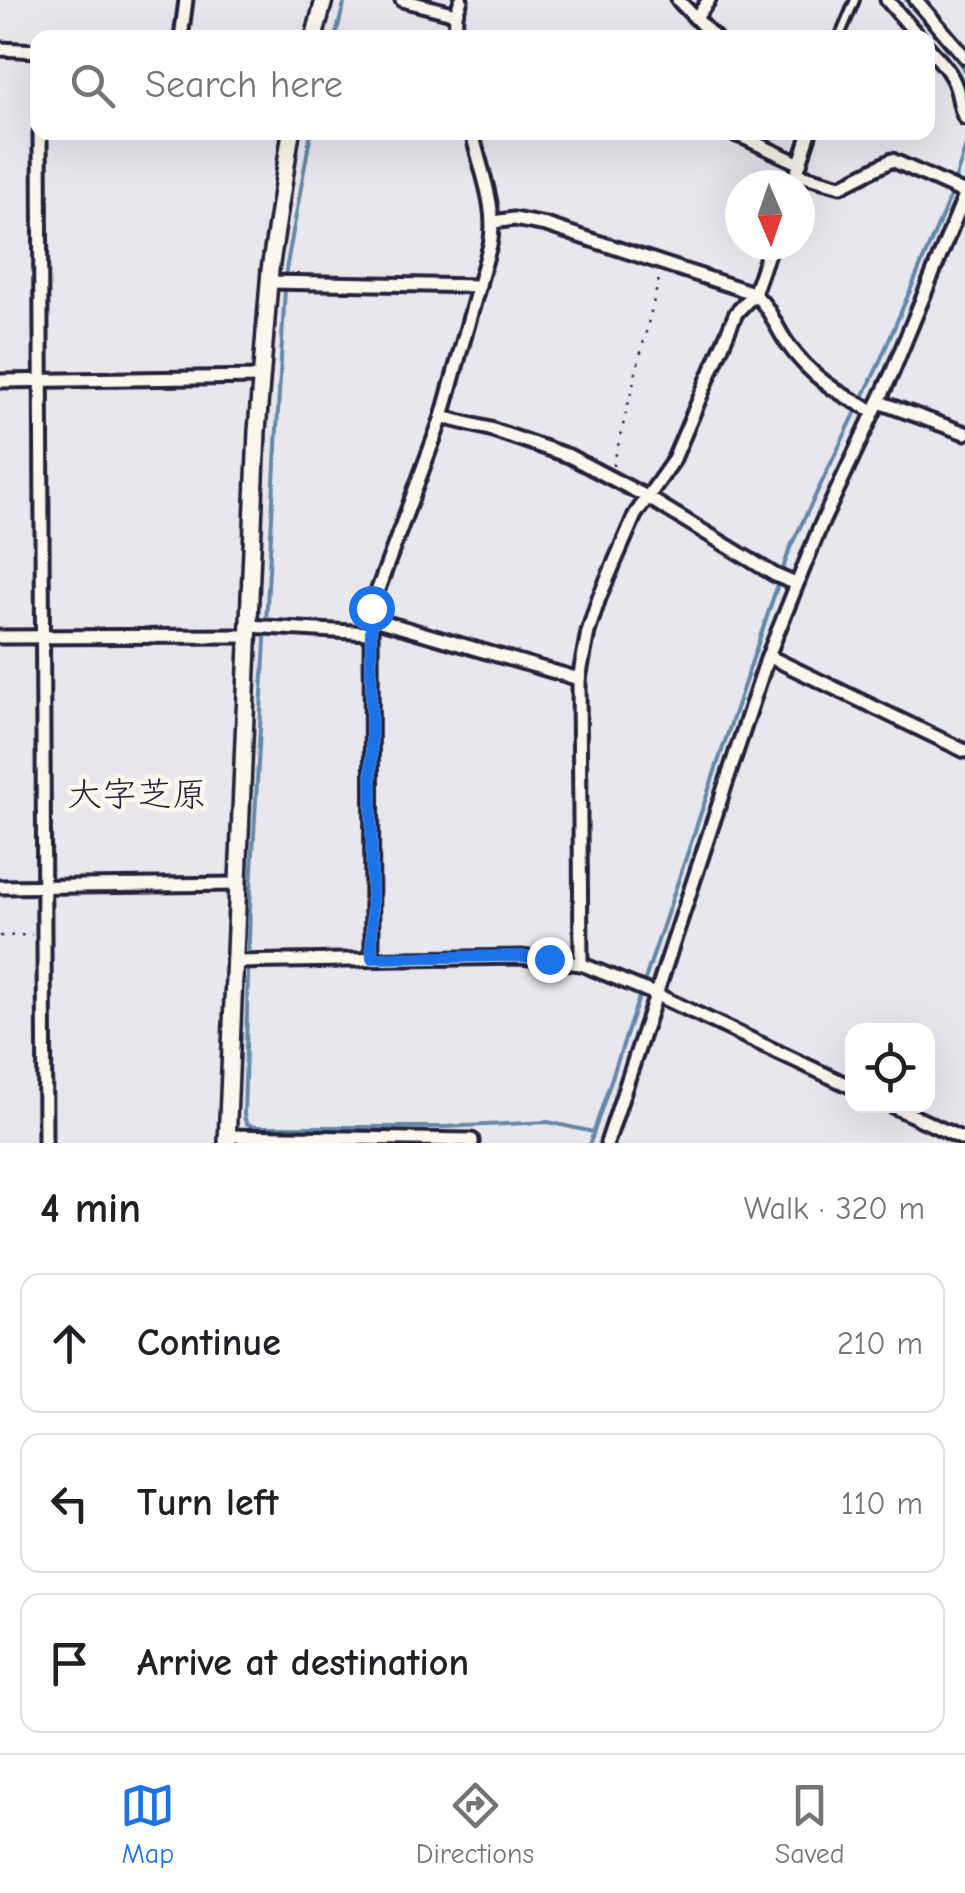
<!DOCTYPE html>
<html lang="en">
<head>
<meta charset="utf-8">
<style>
	:root { --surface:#fff; --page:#f2f2f2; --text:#202124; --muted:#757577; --line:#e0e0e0; --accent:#1a73e8 }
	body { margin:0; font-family:"Comic Neue","Klee One",sans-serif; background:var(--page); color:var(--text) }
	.controls { position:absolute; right:30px; bottom:30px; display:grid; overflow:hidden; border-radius:20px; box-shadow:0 10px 40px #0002 }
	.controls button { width:90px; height:90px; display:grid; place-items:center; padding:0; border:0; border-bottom:2px solid var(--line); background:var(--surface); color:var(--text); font:50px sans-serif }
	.compass { position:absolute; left:725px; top:170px; width:90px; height:90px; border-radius:50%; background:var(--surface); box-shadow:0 10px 40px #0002; rotate:178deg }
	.stop { position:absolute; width:30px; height:30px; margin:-22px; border:8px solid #1a73e8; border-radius:50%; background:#fff }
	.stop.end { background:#1a73e8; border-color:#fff; box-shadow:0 2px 10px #0008 }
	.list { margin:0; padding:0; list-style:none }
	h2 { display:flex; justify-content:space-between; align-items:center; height:130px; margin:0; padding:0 40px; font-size:42px }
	h2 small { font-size:32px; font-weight:400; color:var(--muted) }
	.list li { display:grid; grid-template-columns:65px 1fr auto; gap:30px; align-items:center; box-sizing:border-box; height:140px; margin:0 20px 20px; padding:0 20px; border:2px solid var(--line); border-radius:20px }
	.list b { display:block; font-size:38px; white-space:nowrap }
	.list em { font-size:32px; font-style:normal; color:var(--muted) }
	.icon { flex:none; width:55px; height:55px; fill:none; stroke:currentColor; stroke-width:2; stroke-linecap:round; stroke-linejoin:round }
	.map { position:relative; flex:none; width:965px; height:1143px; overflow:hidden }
	.search { position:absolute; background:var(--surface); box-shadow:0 10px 40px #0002; left:30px; right:30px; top:30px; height:110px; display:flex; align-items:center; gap:25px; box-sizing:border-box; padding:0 35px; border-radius:20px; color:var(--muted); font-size:38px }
	.sheet { height:610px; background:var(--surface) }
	nav { display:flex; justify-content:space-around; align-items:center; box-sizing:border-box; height:140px; border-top:2px solid var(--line); background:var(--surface); font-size:28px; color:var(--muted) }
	nav a { display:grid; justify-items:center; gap:5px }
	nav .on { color:var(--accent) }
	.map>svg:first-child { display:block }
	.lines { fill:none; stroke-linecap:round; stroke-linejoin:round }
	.stream { stroke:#6488a8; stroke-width:4 }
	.service-casing { stroke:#22223b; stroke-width:14 }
	.minor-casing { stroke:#22223b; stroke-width:19 }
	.tertiary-casing { stroke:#22223b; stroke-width:22 }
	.path { stroke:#22223b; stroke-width:2.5; stroke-dasharray:2.5 8; stroke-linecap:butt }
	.service { stroke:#fbf7ec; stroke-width:6 }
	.minor { stroke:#fbf7ec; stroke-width:11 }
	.tertiary { stroke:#fbf7ec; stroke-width:15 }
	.route { stroke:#1a73e8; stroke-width:12 }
	.labels { text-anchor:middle; stroke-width:9; stroke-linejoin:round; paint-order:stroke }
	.quarter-label { font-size:35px; fill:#22223b; stroke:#fbf7ec }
</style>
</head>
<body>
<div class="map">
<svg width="965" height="1143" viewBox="0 0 965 1143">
	<rect width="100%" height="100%" fill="#e9e7ee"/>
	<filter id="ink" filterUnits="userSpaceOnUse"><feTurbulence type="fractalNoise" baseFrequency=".01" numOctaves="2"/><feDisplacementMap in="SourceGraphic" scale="20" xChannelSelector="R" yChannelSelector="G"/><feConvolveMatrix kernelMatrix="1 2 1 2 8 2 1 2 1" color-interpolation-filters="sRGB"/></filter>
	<g filter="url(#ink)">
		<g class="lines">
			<g class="stream">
				<path d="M 906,0 L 959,62 L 965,72"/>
				<path d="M 335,38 L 345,0"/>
				<path d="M 311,132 L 286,270 L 250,905 L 244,1115 L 246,1123 L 254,1127 L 444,1127 L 548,1122 L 593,1132"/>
				<path d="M 590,1143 L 790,548 L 877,368 L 950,197 L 965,148"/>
			</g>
			<g class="service-casing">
				<path id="service" d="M 839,38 L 855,0"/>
			</g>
			<g class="minor-casing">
				<g id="minor">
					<path d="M 402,0 L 456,14"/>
					<path d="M 678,0 L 715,38"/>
					<path d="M 887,0 L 920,38"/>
					<path d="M 916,0 L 965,57"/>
					<path d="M 696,18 L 709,0"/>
					<path d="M 181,38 L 186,0"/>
					<path d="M 455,38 L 456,14 L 461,0"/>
					<path d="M 928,47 C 938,59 951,71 956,87 C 960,98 959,108 965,118"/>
					<path d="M 0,49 L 38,51"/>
					<path d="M 40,132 L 45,1143"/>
					<path d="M 729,132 L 745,138 L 800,164"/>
					<path d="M 797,174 L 841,186 L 892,160 L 965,193"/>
					<path d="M 793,185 L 810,132"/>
					<path d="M 493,222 L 514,219 L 546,225 L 750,292 C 769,303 774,325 787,343 C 810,376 839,395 874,411"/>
					<path d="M 269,282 L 479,286"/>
					<path d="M 0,381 L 260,377"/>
					<path d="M 879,402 L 965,433"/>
					<path d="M 442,417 L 490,429 L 569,456 L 647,497 L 775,575 L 796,584"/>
					<path d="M 370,618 L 579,679"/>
					<path d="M 248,626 L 369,633"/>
					<path d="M 0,637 L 248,636"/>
					<path d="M 768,656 L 965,751"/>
					<path d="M 0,887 L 237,884"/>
					<path d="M 372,957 L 371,608 L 442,417 L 490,245 C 498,208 480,169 472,132"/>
					<path d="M 233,962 L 521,957 L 581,964 L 655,994 L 852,1087"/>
					<path d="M 581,964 L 579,679 L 588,632 L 599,598 L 635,515 L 673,461 L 736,313 L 754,294 L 771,245"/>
					<path d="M 892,1106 L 965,1140"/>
					<path d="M 227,1136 L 472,1140 L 472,1143"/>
					<path d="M 607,1143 L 768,656 L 820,527 L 892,373 L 965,195"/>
				</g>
			</g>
			<g class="tertiary-casing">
				<g id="tertiary">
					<path d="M 314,38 L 324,0"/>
					<path d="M 227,1143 L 257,431 L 270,270 L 291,132"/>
				</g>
			</g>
			<g class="path">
				<path d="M 613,466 L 660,275"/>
				<path d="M 0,936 L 32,935"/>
			</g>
			<use href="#service" class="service"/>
			<use href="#minor" class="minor"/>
			<use href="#tertiary" class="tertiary"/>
		</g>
	</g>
	<g class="lines" filter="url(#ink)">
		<path class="route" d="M 371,608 L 372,958 L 521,956 L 549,959"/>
	</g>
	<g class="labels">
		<g class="quarter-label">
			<text x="137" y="806">大字芝原</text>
		</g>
	</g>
</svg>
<div class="controls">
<button><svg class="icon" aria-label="locate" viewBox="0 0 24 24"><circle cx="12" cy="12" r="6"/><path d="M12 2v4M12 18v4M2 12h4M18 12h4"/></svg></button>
</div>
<svg class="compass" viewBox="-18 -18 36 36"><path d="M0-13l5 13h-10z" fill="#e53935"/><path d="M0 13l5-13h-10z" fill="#757577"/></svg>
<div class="stop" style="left:371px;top:608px"></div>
<div class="stop end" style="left:549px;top:959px"></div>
<div class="search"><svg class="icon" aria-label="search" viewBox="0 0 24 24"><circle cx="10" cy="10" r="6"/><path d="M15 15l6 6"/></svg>Search here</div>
</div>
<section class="sheet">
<h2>4 min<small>Walk · 320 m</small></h2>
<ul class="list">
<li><svg class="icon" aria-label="ahead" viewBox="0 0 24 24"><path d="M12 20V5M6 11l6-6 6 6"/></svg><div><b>Continue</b></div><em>210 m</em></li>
<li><svg class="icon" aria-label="left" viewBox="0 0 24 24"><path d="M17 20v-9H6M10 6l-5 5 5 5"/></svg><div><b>Turn left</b></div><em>110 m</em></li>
<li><svg class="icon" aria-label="arrive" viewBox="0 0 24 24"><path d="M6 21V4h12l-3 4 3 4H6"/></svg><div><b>Arrive at destination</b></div></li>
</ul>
</section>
<nav>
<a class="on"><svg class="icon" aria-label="map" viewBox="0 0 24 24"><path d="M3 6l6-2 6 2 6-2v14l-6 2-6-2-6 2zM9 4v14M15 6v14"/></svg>Map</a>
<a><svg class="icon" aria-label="directions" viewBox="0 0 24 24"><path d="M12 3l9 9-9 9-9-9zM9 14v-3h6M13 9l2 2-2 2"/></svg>Directions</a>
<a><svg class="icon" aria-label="saved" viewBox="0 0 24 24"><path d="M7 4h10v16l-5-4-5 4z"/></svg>Saved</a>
</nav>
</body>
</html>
